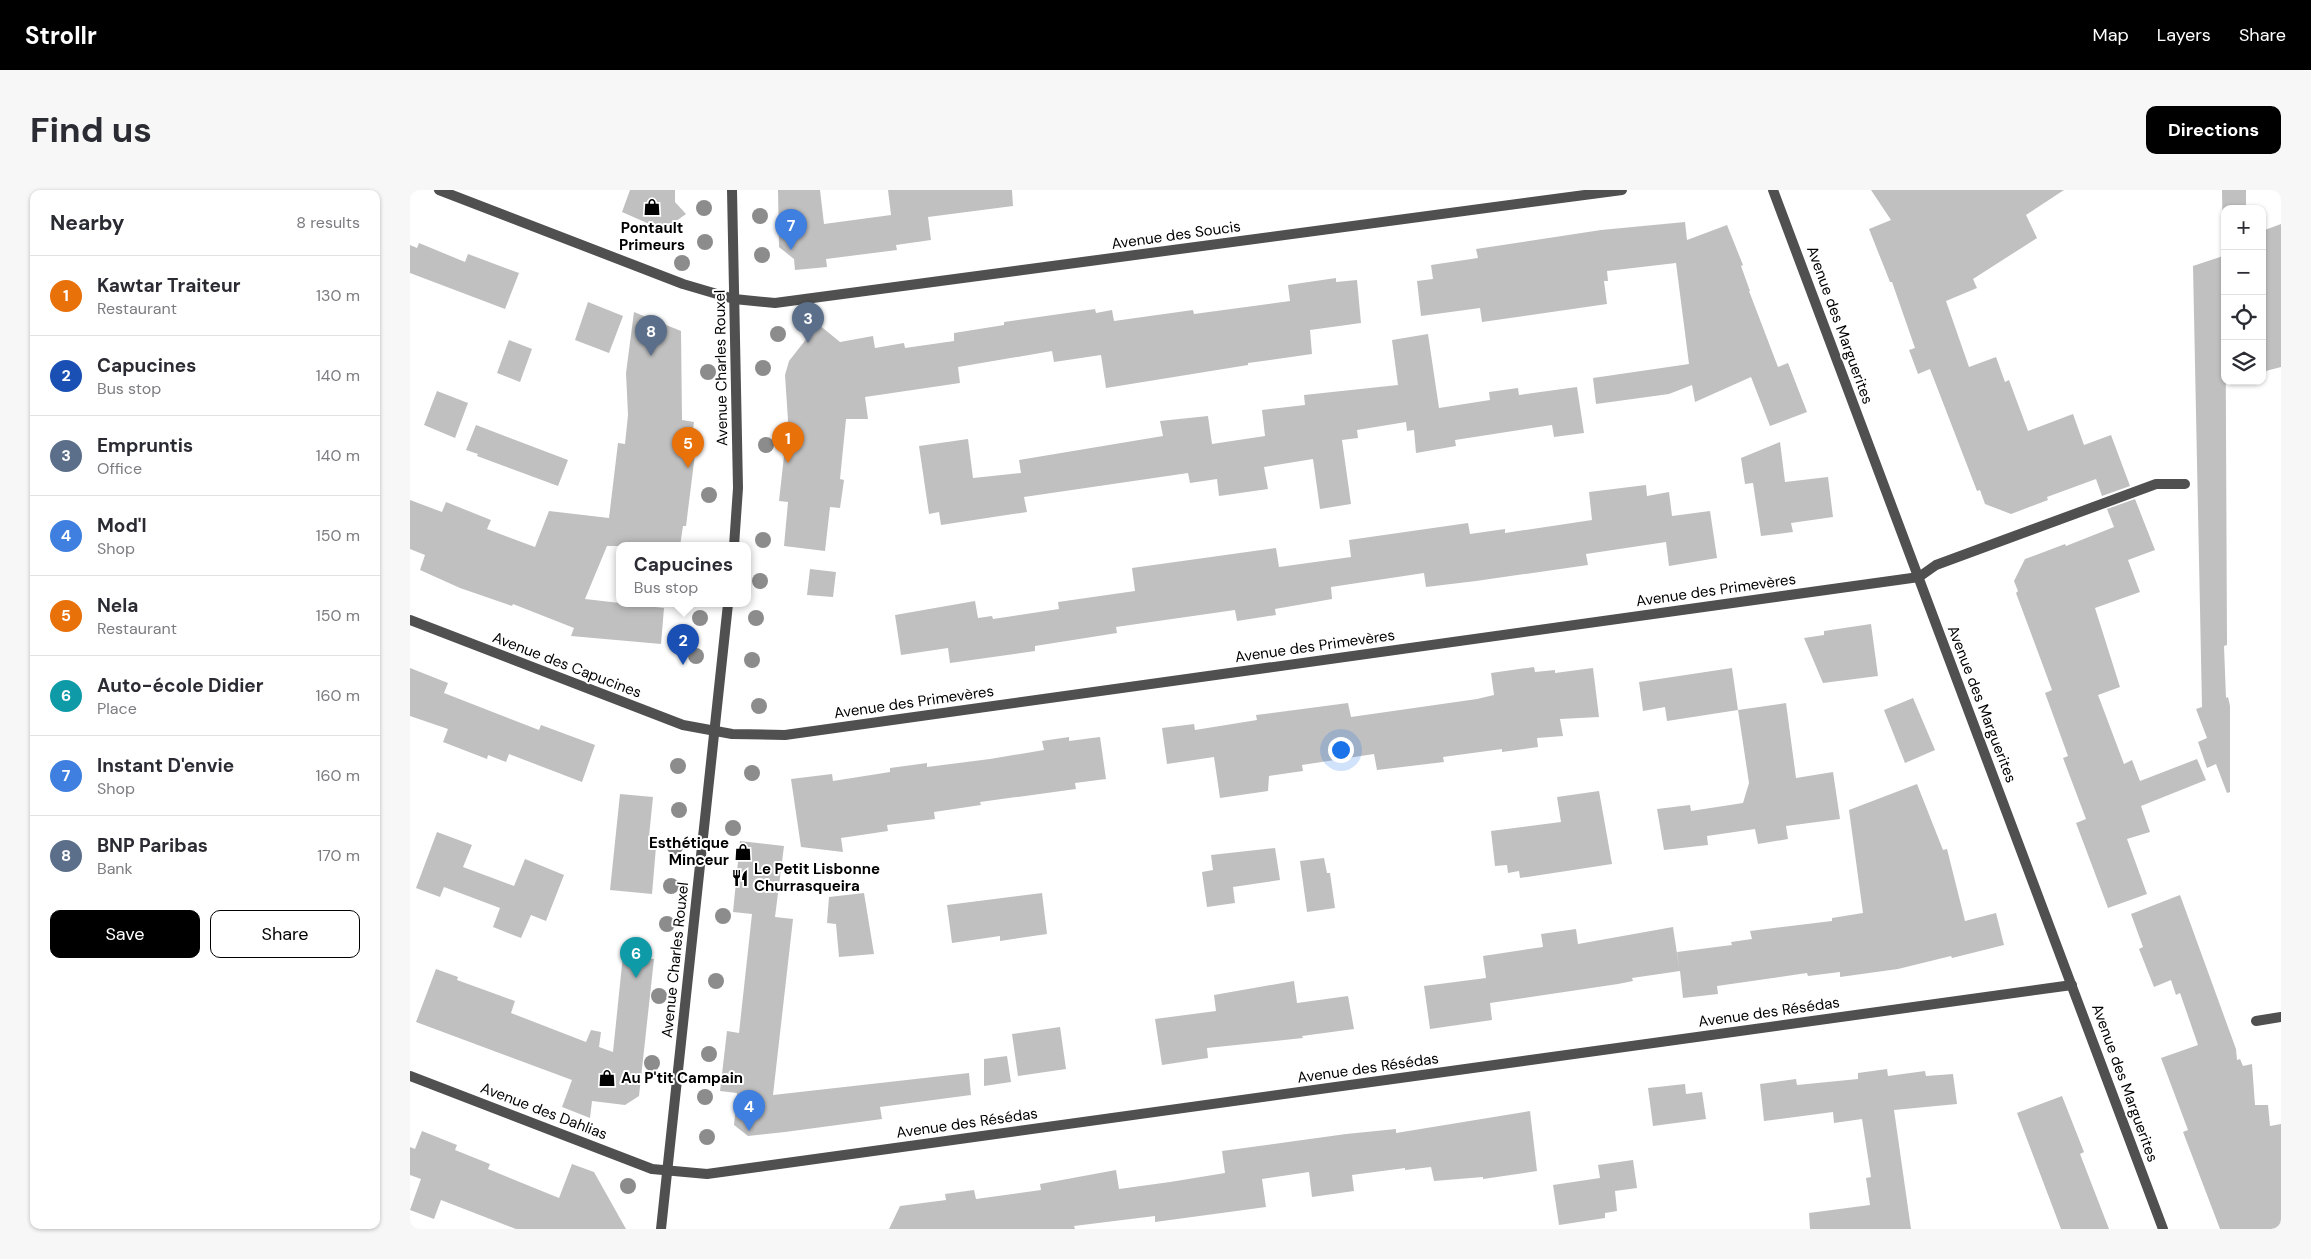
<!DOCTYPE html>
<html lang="en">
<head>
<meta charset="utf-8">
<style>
	:root { --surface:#fff; --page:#f7f7f7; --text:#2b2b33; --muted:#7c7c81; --line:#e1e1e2; --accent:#000 }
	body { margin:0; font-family:"DM Sans",sans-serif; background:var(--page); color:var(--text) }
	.controls { position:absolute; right:15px; top:15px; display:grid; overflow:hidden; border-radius:10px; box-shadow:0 1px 4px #0004 }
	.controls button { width:45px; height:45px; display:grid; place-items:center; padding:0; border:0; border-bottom:1px solid var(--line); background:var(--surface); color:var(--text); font:25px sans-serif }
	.you { position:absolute; left:930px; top:559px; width:18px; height:18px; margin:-12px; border:4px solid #fff; border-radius:50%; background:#1a73e8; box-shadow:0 0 0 8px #1a73e833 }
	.badge { display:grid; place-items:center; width:32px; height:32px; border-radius:50%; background:var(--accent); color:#fff; font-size:16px; font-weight:700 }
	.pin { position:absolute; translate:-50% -41px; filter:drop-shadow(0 1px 2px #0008) }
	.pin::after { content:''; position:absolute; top:26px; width:18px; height:15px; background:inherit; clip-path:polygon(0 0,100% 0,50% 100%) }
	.popup { position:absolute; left:206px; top:352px; width:135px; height:65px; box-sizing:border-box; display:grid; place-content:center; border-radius:10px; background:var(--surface); filter:drop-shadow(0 1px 4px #0005); font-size:16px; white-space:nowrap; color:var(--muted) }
	.popup b { font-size:19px; color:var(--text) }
	.popup::after { content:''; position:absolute; left:50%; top:100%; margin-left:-10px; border:10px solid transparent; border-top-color:var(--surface) }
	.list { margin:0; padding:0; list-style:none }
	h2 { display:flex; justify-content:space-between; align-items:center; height:65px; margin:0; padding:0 20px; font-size:21px }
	h2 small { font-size:16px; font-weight:400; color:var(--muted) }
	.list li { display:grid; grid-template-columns:32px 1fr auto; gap:15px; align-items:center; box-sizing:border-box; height:80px; padding:0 20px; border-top:1px solid var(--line) }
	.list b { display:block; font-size:19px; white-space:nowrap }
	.list p { margin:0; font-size:16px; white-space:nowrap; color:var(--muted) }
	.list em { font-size:16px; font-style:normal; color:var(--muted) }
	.actions { display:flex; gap:10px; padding:15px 20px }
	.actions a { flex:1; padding:11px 0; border:1px solid var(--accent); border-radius:10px; text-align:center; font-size:18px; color:var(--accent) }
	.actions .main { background:var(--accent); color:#fff }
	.icon { flex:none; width:28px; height:28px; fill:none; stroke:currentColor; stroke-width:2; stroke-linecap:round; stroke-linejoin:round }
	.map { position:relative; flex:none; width:1871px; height:1039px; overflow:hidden; border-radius:10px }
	header { display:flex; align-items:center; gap:30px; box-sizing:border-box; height:70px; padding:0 25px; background:var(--accent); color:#fff }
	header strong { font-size:24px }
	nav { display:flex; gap:28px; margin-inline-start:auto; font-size:18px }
	.intro { display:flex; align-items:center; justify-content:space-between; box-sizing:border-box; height:120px; padding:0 30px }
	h1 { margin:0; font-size:35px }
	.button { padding:12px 22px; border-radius:10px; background:var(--accent); color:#fff; font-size:18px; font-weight:700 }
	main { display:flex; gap:30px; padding:0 30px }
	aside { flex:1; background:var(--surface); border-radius:10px; box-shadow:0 1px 4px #0004 }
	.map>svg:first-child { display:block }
	.building { fill:#c0c0c0 }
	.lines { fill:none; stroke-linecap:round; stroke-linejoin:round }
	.service { stroke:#505050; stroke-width:10 }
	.minor { stroke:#505050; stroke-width:10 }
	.tertiary { stroke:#505050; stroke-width:10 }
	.tree { fill:#8c8c8c }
	.labels { text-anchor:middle; stroke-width:4; stroke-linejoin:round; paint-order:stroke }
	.poi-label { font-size:15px; font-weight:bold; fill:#000; stroke:#fff; text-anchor:start }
	.street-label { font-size:15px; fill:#000; stroke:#fff }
</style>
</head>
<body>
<header>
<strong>Strollr</strong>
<nav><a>Map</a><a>Layers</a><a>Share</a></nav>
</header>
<div class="intro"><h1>Find us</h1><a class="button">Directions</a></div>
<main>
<aside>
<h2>Nearby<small>8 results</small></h2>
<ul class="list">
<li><span class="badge" style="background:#e8710a">1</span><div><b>Kawtar Traiteur</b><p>Restaurant</p></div><em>130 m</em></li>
<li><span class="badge" style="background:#1a4fb4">2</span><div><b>Capucines</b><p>Bus stop</p></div><em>140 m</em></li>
<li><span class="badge" style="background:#5c6f8a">3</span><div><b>Empruntis</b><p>Office</p></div><em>140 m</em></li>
<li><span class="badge" style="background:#3f7fe0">4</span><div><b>Mod'l</b><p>Shop</p></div><em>150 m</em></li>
<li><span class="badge" style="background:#e8710a">5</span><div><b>Nela</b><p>Restaurant</p></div><em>150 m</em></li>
<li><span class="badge" style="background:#0f9aa8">6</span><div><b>Auto-école Didier</b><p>Place</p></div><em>160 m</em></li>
<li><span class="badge" style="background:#3f7fe0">7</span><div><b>Instant D'envie</b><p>Shop</p></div><em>160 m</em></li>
<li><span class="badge" style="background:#5c6f8a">8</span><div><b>BNP Paribas</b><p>Bank</p></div><em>170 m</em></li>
</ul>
<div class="actions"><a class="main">Save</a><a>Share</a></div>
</aside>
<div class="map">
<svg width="1871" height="1039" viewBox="0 0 1871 1039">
	<rect width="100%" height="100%" fill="#fff"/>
	<g class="building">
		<path d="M 220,0 L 265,0 L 265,12 L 276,24 L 248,44 L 237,33 L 212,22 Z"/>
		<path d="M 368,0 L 410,0 L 414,34 L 481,25 L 478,0 L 602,0 L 603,16 L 518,27 L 521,50 L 486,55 L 487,60 L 416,69 L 417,77 L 385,80 L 384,69 L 369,57 Z"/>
		<path d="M 1461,0 L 1654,0 L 1616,25 L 1627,48 L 1563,89 L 1567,98 L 1536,111 L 1559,177 L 1586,167 L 1595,192 L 1599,190 L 1618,241 L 1663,224 L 1674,255 L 1701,245 L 1720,296 L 1692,306 L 1686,289 L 1637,307 L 1638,310 L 1601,324 L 1575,314 L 1570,300 L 1567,301 L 1520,179 L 1508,184 L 1499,160 L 1505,158 L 1482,92 L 1480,92 L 1459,39 L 1481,30 Z"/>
		<path d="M 1812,0 L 1836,0 L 1836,19 L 1815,19 L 1817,455 L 1814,456 L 1816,508 L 1818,507 L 1820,516 L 1820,602 L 1817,603 L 1806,574 L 1797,578 L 1788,552 L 1797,548 L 1786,519 L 1792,517 L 1783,76 L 1813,66 Z"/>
		<path d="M 1275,32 L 1277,50 L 1317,35 L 1333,75 L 1331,76 L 1340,101 L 1339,101 L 1368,177 L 1378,173 L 1397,222 L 1360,236 L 1341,187 L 1285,212 L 1282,195 L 1259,204 L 1186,214 L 1183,188 L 1279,174 L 1266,73 L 1197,81 L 1198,91 L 1194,91 L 1197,114 L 1072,132 L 1070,118 L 1011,126 L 1007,91 L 1023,89 L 1021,75 L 1068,68 L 1066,59 L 1191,40 Z"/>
		<path d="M 1871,34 L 1871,177 L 1852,182 L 1852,41 Z"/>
		<path d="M 9,53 L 55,72 L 58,64 L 109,83 L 95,119 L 0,83 L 0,55 L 7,58 Z"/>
		<path d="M 926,88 L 926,92 L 947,90 L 951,133 L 900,140 L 902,164 L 838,173 L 838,175 L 696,198 L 691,165 L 644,172 L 642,161 L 548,177 L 550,193 L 455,207 L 458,229 L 436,229 L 430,289 L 434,290 L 430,318 L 420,317 L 415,361 L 374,356 L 378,312 L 369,311 L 378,230 L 375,185 L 379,171 L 408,134 L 430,152 L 463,146 L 465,158 L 494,153 L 495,158 L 544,151 L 544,143 L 594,135 L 594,132 L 685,119 L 686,123 L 702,120 L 704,131 L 783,120 L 784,124 L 880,111 L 878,95 Z"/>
		<path d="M 178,112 L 213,126 L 199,163 L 165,150 Z"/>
		<path d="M 224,122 L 271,141 L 272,230 L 284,232 L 280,263 L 285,264 L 276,336 L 273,336 L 270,356 L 197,356 L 175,409 L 254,418 L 251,454 L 161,446 L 164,438 L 103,414 L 102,416 L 50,398 L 10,380 L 15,365 L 0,359 L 0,310 L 32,322 L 36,312 L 81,330 L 77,339 L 125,357 L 139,321 L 199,328 L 208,253 L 215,254 L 218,225 L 216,183 Z"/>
		<path d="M 1018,144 L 1029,218 L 1080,210 L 1079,202 L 1108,198 L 1109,205 L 1167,197 L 1174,243 L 1144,247 L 1142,235 L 1045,250 L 1046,256 L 1006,263 L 1004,240 L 997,241 L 996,232 L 947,240 L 948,248 L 932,250 L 941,314 L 910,319 L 903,269 L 854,277 L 858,299 L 809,306 L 807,289 L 780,293 L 778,283 L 614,307 L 617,322 L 531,335 L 529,322 L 519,324 L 509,256 L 558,249 L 563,288 L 611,283 L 609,270 L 753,246 L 750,231 L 798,226 L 802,254 L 855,246 L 852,220 L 895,215 L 894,205 L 988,195 L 982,150 Z"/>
		<path d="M 99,150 L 122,159 L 110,192 L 87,183 Z"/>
		<path d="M 27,201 L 58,213 L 45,248 L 14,235 Z"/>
		<path d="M 66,235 L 158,270 L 148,296 L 67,266 L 68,264 L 56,260 Z"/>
		<path d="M 1370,252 L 1375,292 L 1418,287 L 1423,327 L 1381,333 L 1383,342 L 1351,346 L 1343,293 L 1335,294 L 1331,268 Z"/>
		<path d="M 1236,295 L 1237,306 L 1259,302 L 1262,326 L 1300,321 L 1307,368 L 1259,376 L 1256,352 L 1176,364 L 1178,375 L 1066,391 L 1016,397 L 1014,383 L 921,397 L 922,409 L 865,419 L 866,425 L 827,431 L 825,420 L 706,437 L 707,443 L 625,456 L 625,461 L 540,473 L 538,458 L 491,465 L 485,425 L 565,411 L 568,428 L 582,426 L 583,429 L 649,419 L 648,412 L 725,401 L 722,378 L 866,358 L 869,377 L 941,367 L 939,350 L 1058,333 L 1060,344 L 1095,339 L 1095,343 L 1182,330 L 1179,302 Z"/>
		<path d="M 1725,309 L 1745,360 L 1718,370 L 1730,402 L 1685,418 L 1710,497 L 1688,505 L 1714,574 L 1722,570 L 1730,591 L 1787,569 L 1796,590 L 1731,616 L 1740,642 L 1717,649 L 1737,704 L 1698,718 L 1666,633 L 1676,629 L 1653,568 L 1658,566 L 1635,503 L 1642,500 L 1606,403 L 1608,401 L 1604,391 L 1615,369 L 1655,354 L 1656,356 L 1704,337 L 1697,319 Z"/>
		<path d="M 400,379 L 426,382 L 423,407 L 397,405 Z"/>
		<path d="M 1461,434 L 1468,486 L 1413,493 L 1394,448 L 1414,445 L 1414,441 Z"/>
		<path d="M 1124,477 L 1125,482 L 1145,480 L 1145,483 L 1183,478 L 1189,527 L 1150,529 L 1153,546 L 1127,548 L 1128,557 L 1092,562 L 1092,559 L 1033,567 L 1034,572 L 967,580 L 964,564 L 892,575 L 893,581 L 859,586 L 858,601 L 810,608 L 804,567 L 757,574 L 752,538 L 784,534 L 785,540 L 847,530 L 846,525 L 938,513 L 941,527 L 1067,509 L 1084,505 L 1081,483 Z"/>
		<path d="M 0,478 L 38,493 L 34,503 L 129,540 L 131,535 L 185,555 L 172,592 L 99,564 L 96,572 L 78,565 L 77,569 L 33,552 L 38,539 L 0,526 Z"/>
		<path d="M 1322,478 L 1328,520 L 1257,531 L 1255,517 L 1233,521 L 1229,492 Z"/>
		<path d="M 1503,508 L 1525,560 L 1495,573 L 1474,520 Z"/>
		<path d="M 1376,513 L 1386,588 L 1423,582 L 1430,629 L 1376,636 L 1378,649 L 1348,654 L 1345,639 L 1297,646 L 1298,655 L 1254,660 L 1247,619 L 1280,615 L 1281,621 L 1333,613 L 1339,593 L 1328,520 Z"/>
		<path d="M 659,547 L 659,551 L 690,547 L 696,589 L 665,593 L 666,599 L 570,612 L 571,615 L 524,622 L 525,629 L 477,635 L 478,641 L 431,648 L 433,662 L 391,657 L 381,589 L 422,584 L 423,591 L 480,582 L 480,578 L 517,573 L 517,577 L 580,569 L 634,560 L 632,551 Z"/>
		<path d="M 1507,594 L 1533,660 L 1537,659 L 1555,731 L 1586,723 L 1594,755 L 1542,768 L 1541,766 L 1488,779 L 1430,787 L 1430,782 L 1398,786 L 1397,783 L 1307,796 L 1308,804 L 1273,808 L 1270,781 L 1222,788 L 1223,791 L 1208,794 L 1080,813 L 1082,830 L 1020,839 L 1014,796 L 1076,788 L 1073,766 L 1133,757 L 1131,744 L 1166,739 L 1168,754 L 1263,737 L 1269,777 L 1267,762 L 1322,755 L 1321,752 L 1342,749 L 1340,741 L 1422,731 L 1422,728 L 1453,723 L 1439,620 Z"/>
		<path d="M 1189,601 L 1202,674 L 1110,688 L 1109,681 L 1098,683 L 1097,675 L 1085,676 L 1081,641 L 1151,632 L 1147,607 Z"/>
		<path d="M 210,604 L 243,607 L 238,656 L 246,657 L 242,704 L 200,700 Z"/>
		<path d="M 27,642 L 62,655 L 53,677 L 104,696 L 115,669 L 154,685 L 136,731 L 121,725 L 111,748 L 83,737 L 90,718 L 34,697 L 30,707 L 6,698 Z"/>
		<path d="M 330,651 L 374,656 L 365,727 L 383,729 L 363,905 L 559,883 L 561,905 L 470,917 L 472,929 L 375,942 L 338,946 L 324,935 L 327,903 L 310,901 L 317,841 L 329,843 L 342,724 L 323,722 Z"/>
		<path d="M 865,658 L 870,690 L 823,697 L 825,713 L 797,717 L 792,682 L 803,680 L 801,665 Z"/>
		<path d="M 914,668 L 917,683 L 920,683 L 925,718 L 897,722 L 890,671 Z"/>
		<path d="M 454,703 L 464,764 L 429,767 L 426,734 L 417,733 L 419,707 Z"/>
		<path d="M 632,703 L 637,744 L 590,751 L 590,746 L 542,753 L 537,715 Z"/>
		<path d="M 1770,705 L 1826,859 L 1827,870 L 1830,869 L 1833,876 L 1842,874 L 1845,915 L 1858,915 L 1860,936 L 1871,934 L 1871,1039 L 1810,1039 L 1773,942 L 1778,940 L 1751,868 L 1788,855 L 1770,803 L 1766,805 L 1761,790 L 1744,797 L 1729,759 L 1733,757 L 1721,724 Z"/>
		<path d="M 213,765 L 244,769 L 229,906 L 215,915 L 182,911 L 180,928 L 152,917 L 162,890 L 6,832 L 26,779 L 48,787 L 47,790 L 105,811 L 101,823 L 176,852 L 181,840 L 191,842 L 189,857 L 203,862 Z"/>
		<path d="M 884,791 L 887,813 L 938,806 L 944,839 L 892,846 L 893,848 L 797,858 L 798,868 L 752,875 L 745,829 L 806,821 L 804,805 Z"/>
		<path d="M 650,837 L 656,879 L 608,886 L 602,844 Z"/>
		<path d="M 597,866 L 601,892 L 574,896 L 574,869 Z"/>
		<path d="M 1477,879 L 1478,886 L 1515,881 L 1516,886 L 1543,884 L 1547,914 L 1484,920 L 1501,1039 L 1400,1039 L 1399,1023 L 1460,1015 L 1456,988 L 1461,987 L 1452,929 L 1424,933 L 1423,922 L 1354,931 L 1350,894 L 1386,889 L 1387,895 L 1448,889 L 1448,883 Z"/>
		<path d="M 1275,894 L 1276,904 L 1292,902 L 1296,929 L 1243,936 L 1238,898 Z"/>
		<path d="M 1652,906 L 1674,962 L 1670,964 L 1699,1039 L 1651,1039 L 1607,923 Z"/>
		<path d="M 1120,921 L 1127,981 L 1073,989 L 1073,987 L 1024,991 L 1021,977 L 995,980 L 995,978 L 942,985 L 944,1001 L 902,1007 L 899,982 L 852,989 L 856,1017 L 745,1032 L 745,1026 L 664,1036 L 665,1039 L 479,1039 L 490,1016 L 536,1010 L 535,1004 L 564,1000 L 566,1009 L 631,1000 L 630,994 L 706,980 L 709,999 L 760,992 L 815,983 L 812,961 L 936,944 L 986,939 L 986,943 Z"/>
		<path d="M 12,941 L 47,955 L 45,960 L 80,974 L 78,979 L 149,1008 L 162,974 L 184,982 L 216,1039 L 106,1039 L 31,1010 L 24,1029 L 0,1020 L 11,989 L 0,985 L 0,957 L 5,959 Z"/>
		<path d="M 1223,970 L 1227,998 L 1205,1001 L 1207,1021 L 1195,1023 L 1195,1028 L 1149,1035 L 1143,995 L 1190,988 L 1188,975 Z"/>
	</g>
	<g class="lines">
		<path class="service" d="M 1509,387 L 1526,375 L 1746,294 L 1775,294"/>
		<g class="minor">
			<path d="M 29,0 L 273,94 L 324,109 L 365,113 L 1212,0"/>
			<path d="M 0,430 L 273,535 L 322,544 L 375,545 L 1509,387"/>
			<path d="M 1846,831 L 1871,827"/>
			<path d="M 0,886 L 242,979 L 297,984 L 1662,795"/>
		</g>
		<g class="tertiary">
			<path d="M 322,0 L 328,298 L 324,356"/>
			<path d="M 1363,0 L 1753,1039"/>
			<path d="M 251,1039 L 318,414"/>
		</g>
	</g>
	<g class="tree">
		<circle cx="294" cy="18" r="8"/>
		<circle cx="350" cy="26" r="8"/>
		<circle cx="295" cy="52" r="8"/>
		<circle cx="352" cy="65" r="8"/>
		<circle cx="272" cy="73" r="8"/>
		<circle cx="368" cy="144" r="8"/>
		<circle cx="353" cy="178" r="8"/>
		<circle cx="298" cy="182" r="8"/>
		<circle cx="356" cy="255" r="8"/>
		<circle cx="299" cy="305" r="8"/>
		<circle cx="353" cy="350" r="8"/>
		<circle cx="350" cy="391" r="8"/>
		<circle cx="290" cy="428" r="8"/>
		<circle cx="346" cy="428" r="8"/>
		<circle cx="286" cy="466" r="8"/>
		<circle cx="342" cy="470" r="8"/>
		<circle cx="349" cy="516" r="8"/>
		<circle cx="268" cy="576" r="8"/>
		<circle cx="342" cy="583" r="8"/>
		<circle cx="269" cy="620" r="8"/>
		<circle cx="323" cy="638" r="8"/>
		<circle cx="265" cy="657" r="8"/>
		<circle cx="261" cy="696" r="8"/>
		<circle cx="313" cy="726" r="8"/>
		<circle cx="257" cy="734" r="8"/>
		<circle cx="306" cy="791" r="8"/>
		<circle cx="249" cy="806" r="8"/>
		<circle cx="299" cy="864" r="8"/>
		<circle cx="242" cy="873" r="8"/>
		<circle cx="295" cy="907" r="8"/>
		<circle cx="297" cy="947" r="8"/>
		<circle cx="218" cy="996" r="8"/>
	</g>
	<defs>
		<g id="shop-bare" transform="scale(1.35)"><path d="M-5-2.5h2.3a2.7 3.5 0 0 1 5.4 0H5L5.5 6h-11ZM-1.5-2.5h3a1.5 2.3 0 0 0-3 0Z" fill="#000" stroke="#fff" stroke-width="2.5" paint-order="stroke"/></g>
		<g id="restaurant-bare" transform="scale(1.35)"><path d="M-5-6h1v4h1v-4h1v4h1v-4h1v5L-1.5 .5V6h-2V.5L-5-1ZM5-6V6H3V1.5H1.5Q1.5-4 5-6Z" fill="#000" stroke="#fff" stroke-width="2.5" paint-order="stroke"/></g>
	</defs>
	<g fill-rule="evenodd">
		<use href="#shop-bare" x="242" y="17"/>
		<use href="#shop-bare" x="333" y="662"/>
		<use href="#restaurant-bare" x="330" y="688"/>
		<use href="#shop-bare" x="197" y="888"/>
	</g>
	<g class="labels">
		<g class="poi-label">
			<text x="242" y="43" text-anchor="middle">Pontault<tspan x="242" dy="17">Primeurs</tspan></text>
			<text x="319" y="658" text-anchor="end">Esthétique<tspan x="319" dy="17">Minceur</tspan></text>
			<text x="344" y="684">Le Petit Lisbonne<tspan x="344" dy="17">Churrasqueira</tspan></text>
			<text x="211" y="893">Au P'tit Campain</text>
		</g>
		<g class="street-label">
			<text transform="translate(766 45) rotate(-8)" y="5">Avenue des Soucis</text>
			<text transform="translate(1430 135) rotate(70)" y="5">Avenue des Marguerites</text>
			<text transform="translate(311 178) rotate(-91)" y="5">Avenue Charles Rouxel</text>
			<text transform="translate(1306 400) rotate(-8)" y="5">Avenue des Primevères</text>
			<text transform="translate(905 456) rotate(-8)" y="5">Avenue des Primevères</text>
			<text transform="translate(157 475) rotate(21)" y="5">Avenue des Capucines</text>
			<text transform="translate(504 512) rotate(-8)" y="5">Avenue des Primevères</text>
			<text transform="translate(1572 514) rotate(69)" y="5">Avenue des Marguerites</text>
			<text transform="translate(265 770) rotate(-84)" y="5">Avenue Charles Rouxel</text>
			<text transform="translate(1359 822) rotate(-8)" y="5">Avenue des Résédas</text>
			<text transform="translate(958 878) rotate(-8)" y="5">Avenue des Résédas</text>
			<text transform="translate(1715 893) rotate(70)" y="5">Avenue des Marguerites</text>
			<text transform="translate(134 921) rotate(21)" y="5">Avenue des Dahlias</text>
			<text transform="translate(557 933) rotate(-8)" y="5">Avenue des Résédas</text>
		</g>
	</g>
</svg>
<div class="controls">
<button>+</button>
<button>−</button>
<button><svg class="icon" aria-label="locate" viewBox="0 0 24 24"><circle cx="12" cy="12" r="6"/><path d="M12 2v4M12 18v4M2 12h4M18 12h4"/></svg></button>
<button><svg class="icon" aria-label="layers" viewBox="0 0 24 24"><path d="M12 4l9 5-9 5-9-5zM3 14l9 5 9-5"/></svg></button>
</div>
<div class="you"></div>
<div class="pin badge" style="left:378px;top:273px;background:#e8710a">1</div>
<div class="pin badge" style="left:273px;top:475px;background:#1a4fb4">2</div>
<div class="popup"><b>Capucines</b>Bus stop</div>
<div class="pin badge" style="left:398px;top:153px;background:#5c6f8a">3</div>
<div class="pin badge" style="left:339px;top:941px;background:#3f7fe0">4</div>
<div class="pin badge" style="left:278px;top:278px;background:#e8710a">5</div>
<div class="pin badge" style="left:226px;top:788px;background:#0f9aa8">6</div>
<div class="pin badge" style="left:381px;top:60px;background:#3f7fe0">7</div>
<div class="pin badge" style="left:241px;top:166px;background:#5c6f8a">8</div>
</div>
</main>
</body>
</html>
